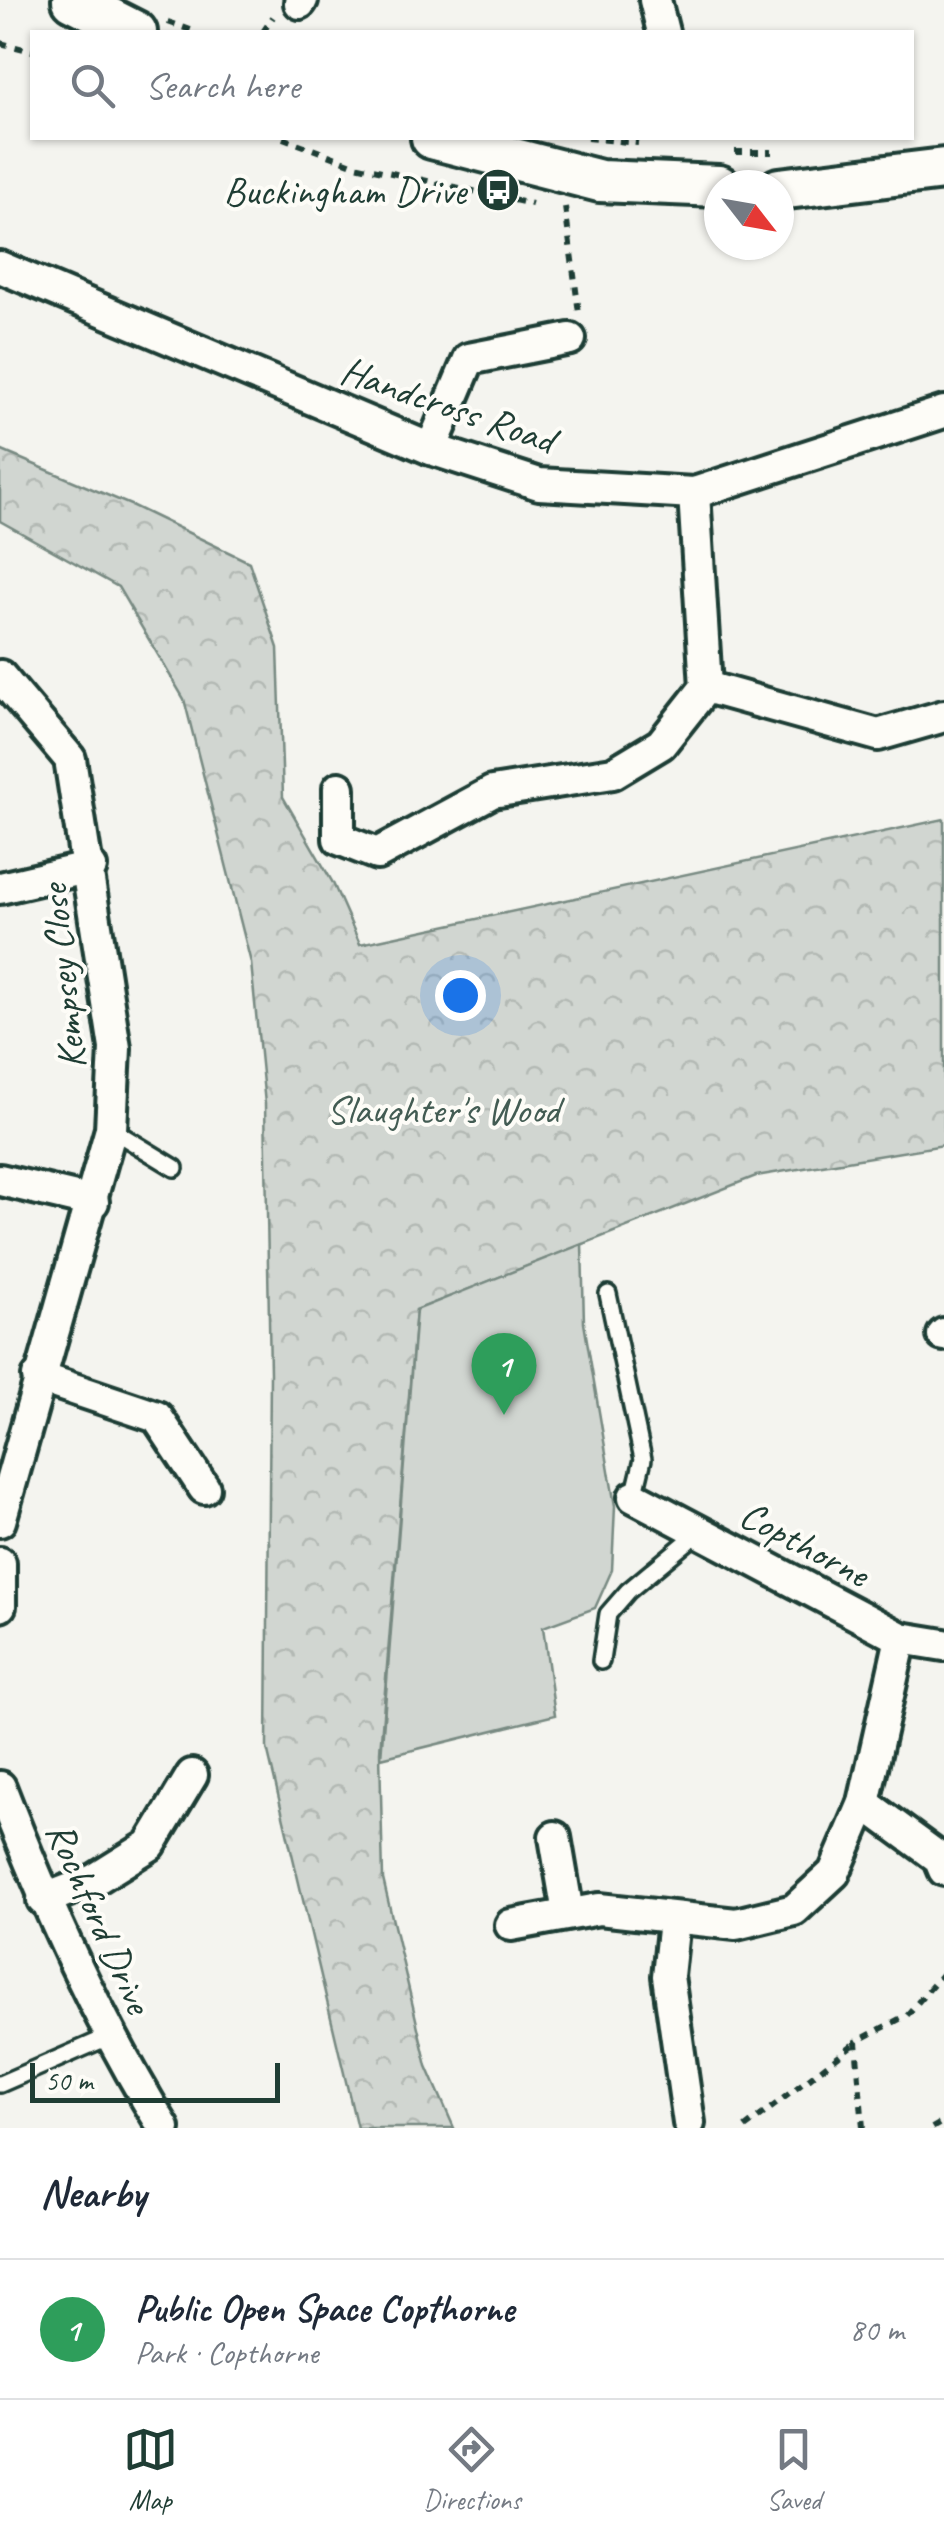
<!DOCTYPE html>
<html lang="en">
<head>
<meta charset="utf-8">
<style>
	:root { --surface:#fff; --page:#f6f6f7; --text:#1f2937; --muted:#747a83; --line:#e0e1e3; --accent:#1f3d34 }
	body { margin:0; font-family:Caveat,sans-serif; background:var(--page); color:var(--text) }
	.compass { position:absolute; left:704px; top:170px; width:90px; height:90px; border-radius:50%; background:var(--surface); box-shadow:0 2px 8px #0004; rotate:121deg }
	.scale { position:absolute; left:30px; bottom:25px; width:250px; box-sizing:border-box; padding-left:10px; border:5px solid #1f3d34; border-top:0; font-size:28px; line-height:35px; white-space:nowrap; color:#1f3d34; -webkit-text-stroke:8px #fdfcf7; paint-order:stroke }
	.you { position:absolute; left:460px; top:995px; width:35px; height:35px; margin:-25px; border:8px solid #fff; border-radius:50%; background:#1a73e8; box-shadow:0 0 0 15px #1a73e833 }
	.badge { display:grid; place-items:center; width:65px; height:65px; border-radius:50%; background:var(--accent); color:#fff; font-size:32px; font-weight:700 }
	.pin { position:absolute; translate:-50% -82px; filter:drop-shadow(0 2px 5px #0008) }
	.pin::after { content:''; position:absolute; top:52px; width:35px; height:30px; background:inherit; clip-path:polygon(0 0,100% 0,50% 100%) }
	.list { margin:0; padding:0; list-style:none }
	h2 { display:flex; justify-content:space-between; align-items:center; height:130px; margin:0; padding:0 40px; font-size:42px }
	h2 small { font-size:32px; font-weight:400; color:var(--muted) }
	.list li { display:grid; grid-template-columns:65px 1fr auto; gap:30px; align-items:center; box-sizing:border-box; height:140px; padding:0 40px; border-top:2px solid var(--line) }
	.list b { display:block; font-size:38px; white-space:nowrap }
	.list p { margin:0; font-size:32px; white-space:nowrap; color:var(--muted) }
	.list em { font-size:32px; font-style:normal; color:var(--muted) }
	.icon { flex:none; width:55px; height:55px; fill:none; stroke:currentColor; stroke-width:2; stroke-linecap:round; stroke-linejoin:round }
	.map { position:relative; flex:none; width:944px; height:2128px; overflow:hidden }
	.search { position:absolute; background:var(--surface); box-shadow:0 2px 8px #0004; left:30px; right:30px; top:30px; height:110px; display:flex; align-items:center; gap:25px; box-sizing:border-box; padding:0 35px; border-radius:0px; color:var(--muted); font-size:38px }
	.sheet { height:270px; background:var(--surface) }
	nav { display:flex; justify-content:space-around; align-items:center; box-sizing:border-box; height:140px; border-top:2px solid var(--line); background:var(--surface); font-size:28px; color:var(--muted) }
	nav a { display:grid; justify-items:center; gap:5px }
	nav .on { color:var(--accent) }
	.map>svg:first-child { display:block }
	.forest { fill:url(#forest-crowns); stroke:#788a82; stroke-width:2.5 }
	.green { fill:#d1d6d1; stroke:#788a82; stroke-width:2.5 }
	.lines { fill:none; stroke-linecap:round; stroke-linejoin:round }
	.lane-casing { stroke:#1f3d34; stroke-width:22 }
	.street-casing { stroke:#1f3d34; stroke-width:38 }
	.secondary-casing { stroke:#1f3d34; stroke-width:48 }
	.path { stroke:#1f3d34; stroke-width:6; stroke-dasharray:8 8; stroke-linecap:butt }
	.lane { stroke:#fdfcf7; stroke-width:15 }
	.street { stroke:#fdfcf7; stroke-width:30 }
	.secondary { stroke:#fdfcf7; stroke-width:40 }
	.labels { text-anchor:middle; stroke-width:8; stroke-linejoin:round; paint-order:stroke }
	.poi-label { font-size:40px; fill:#1f3d34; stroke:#fdfcf7; text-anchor:end }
	.street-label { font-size:40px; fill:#1f3d34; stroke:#fdfcf7 }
	.park-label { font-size:40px; fill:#435c53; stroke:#fdfcf7 }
</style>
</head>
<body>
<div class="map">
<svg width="944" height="2128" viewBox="0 0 944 2128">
	<defs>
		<pattern id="forest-crowns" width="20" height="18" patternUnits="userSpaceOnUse" patternTransform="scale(2.5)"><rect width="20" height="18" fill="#d1d6d1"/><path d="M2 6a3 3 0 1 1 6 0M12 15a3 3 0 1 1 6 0" fill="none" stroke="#b3b9b4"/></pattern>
	</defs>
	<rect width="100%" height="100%" fill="#f4f4ef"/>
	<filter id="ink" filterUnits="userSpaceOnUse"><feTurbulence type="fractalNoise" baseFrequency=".01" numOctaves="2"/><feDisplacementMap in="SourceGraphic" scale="20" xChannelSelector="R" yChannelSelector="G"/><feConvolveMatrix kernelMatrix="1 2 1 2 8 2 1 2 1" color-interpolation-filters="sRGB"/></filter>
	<g filter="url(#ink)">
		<path class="forest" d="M 0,450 L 133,506 L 249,562 L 278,648 L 283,797 L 333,883 L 360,944 L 944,819 L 944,1145 L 756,1176 L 416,1310 L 380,1752 L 383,1879 L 427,2066 L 454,2128 L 357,2128 L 267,1748 L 270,1373 L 265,1104 L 251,963 L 184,699 L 118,587 L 0,521 Z"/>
		<path class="green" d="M 582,1244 L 584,1323 L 615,1506 L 612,1570 L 595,1608 L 543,1627 L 555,1715 L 381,1758 L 416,1310 Z"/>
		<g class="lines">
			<g class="lane-casing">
				<g id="lane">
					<path d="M 111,1129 L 175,1168"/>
					<path d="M 608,1294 L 643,1459 L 634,1497"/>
					<path d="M 601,1661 L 608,1614 L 628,1591 L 699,1532"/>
					<path d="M 0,2084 L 108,2037"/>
				</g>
			</g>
			<g class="street-casing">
				<g id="street">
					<path d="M 655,0 L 663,32"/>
					<path d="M 300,3 L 302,0"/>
					<path d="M 0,267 L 431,449 L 539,484 L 694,493 L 944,412"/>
					<path d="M 431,449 L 469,359 L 570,339"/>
					<path d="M 0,676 L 70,759 L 115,1048 L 111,1129 L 0,1521"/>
					<path d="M 706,687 L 878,735 L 944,716"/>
					<path d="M 339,788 L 339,839 L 377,854 L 492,792 L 613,773 L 661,744 L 706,687 L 694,493"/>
					<path d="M 0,888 L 91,867"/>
					<path d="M 0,1180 L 93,1202"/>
					<path d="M 943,1335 L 944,1334"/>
					<path d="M 38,1377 L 157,1417 L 204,1488"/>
					<path d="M 634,1497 L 901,1638 L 944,1645"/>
					<path d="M 0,1563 L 0,1606"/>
					<path d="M 0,1787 C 46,1906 97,2019 164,2128"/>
					<path d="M 864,1803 L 939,1858 L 944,1870"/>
					<path d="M 555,1837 L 568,1913"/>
					<path d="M 43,1900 L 94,1880 L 150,1845 L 192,1775"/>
					<path d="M 674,1920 L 668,1976 L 689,2123"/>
					<path d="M 511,1925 L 599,1909 L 736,1924 L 794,1910 L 834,1873 L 864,1803 L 901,1638"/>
				</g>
			</g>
			<g class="secondary-casing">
				<g id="secondary">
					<path d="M 73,0 L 136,32"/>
					<path d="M 432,138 L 600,181 L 719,186"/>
					<path d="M 779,189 L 944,169"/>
				</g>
			</g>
			<g class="path">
				<path d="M 168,22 L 196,32"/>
				<path d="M 263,32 L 273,17"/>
				<path d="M 0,43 L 32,51"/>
				<path d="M 283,138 L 355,165 L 532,204"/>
				<path d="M 587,138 L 638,143"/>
				<path d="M 735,152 L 772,152"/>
				<path d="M 565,207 L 579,313"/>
				<path d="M 745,2128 L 855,2043"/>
				<path d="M 863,2128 L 856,2042 L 907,2015 L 944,1972"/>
				<path d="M 932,2128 L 944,2121"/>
			</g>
			<use href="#lane" class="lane"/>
			<use href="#street" class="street"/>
			<use href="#secondary" class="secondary"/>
		</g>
	</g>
	<defs>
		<g id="bus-disc" transform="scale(2.25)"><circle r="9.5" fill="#1f3d34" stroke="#fdfcf7"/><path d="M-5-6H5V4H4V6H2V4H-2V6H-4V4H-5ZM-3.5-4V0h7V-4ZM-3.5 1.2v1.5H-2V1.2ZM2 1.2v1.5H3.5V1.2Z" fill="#fff"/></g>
	</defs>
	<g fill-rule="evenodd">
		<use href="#bus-disc" x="498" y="190"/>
	</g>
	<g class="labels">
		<g class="poi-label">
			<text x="466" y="204">Buckingham Drive</text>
		</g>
		<g class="street-label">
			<text transform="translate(448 404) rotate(19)" y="14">Handcross Road</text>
			<text transform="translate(62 977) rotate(-96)" y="14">Kempsey Close</text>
			<text transform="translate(805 1543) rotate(28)" y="14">Copthorne</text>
			<text transform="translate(100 1917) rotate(66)" y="14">Rochford Drive</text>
		</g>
		<g class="park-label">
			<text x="443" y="1123">Slaughter's Wood</text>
		</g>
	</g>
</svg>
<svg class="compass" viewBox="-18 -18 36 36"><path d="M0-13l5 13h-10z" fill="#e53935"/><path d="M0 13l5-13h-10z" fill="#747a83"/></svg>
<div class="scale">50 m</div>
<div class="you"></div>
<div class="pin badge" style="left:504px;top:1415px;background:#2e9e5b">1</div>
<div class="search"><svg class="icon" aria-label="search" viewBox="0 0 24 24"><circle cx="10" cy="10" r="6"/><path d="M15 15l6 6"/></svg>Search here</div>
</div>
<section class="sheet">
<h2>Nearby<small></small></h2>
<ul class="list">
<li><span class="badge" style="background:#2e9e5b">1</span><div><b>Public Open Space Copthorne</b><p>Park · Copthorne</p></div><em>80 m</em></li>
</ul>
</section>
<nav>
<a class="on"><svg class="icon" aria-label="map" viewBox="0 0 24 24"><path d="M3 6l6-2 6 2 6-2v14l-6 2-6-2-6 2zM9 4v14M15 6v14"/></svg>Map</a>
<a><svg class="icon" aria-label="directions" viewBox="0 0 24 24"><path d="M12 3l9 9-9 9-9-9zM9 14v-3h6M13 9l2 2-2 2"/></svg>Directions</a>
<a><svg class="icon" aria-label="saved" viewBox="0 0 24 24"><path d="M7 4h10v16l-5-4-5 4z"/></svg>Saved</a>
</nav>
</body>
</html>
